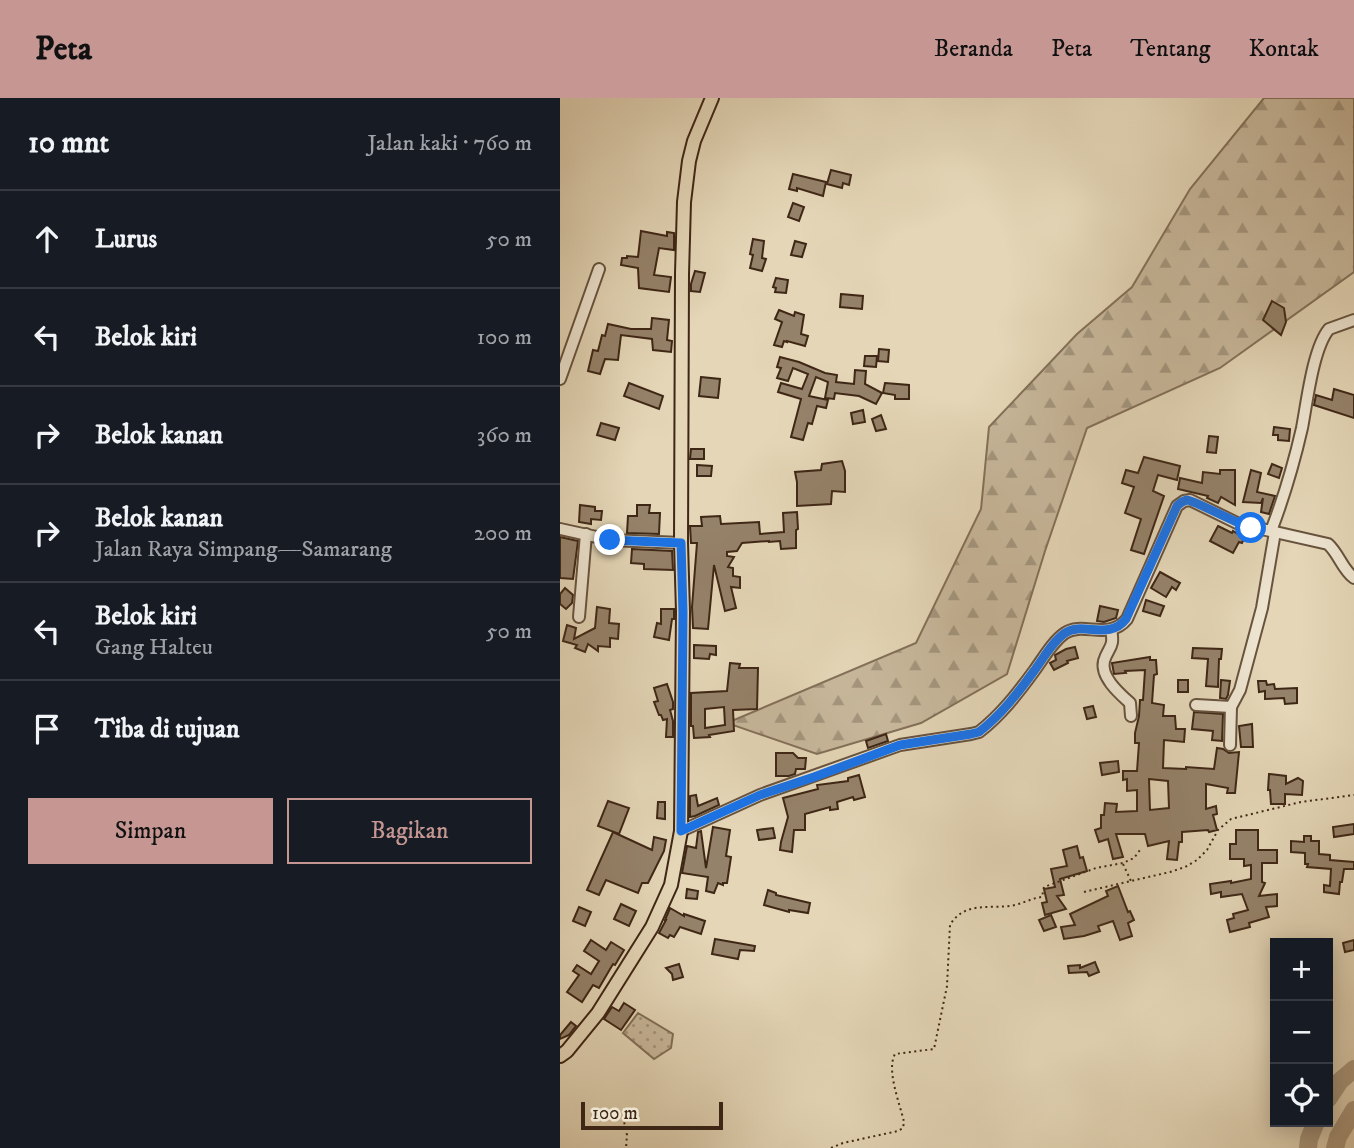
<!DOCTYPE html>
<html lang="id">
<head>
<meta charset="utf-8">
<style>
	:root { --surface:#171b24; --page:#242831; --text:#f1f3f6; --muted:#9ea1a6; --line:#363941; --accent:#c59692 }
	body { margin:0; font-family:"IM FELL DW Pica",serif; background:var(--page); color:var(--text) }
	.controls { position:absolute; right:21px; bottom:21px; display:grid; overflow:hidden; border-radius:0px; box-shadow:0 4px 18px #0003 }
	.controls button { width:63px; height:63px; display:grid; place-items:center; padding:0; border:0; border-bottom:2px solid var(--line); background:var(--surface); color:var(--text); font:35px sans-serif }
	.scale { position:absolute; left:21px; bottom:18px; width:142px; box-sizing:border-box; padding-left:7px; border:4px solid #3f2716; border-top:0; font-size:19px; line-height:24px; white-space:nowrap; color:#3f2716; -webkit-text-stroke:5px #ede4d0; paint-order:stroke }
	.stop { position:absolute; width:21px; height:21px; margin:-16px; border:5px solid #1a73e8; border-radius:50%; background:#fff }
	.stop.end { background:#1a73e8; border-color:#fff; box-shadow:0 2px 7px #0008 }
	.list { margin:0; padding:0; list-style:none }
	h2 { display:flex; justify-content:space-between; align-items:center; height:91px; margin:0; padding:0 28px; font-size:30px }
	h2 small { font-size:23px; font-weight:400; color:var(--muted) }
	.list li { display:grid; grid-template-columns:46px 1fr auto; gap:21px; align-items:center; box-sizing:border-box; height:98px; padding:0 28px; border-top:2px solid var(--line) }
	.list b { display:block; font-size:26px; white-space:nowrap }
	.list p { margin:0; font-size:23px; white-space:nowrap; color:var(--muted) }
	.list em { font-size:23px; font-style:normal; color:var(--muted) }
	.actions { display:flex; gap:14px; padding:21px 28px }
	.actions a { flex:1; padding:16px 0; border:2px solid var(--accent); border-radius:0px; text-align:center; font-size:24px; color:var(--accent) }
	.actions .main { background:var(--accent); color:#111 }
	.icon { flex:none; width:38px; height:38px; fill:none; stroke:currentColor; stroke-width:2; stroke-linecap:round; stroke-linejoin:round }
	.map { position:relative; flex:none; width:794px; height:1050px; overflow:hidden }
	header { display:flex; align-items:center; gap:42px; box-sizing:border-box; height:98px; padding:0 35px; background:var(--accent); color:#111 }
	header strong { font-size:33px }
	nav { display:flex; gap:38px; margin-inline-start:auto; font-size:24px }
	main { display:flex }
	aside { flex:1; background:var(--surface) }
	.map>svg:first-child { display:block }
	.grass { fill:url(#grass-dots); stroke:#847059; stroke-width:2 }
	.forest { fill:url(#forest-firs); stroke:#847059; stroke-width:2 }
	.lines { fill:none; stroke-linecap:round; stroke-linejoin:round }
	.river { stroke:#ac9a80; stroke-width:18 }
	.building { fill:#95826a; stroke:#3f2716; stroke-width:2; fill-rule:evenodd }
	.minor-casing { stroke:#68533e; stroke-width:14 }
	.major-casing { stroke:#3f2716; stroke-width:16 }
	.path { stroke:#3f2716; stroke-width:2; stroke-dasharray:2 3.5; stroke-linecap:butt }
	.minor { stroke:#ede4d0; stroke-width:10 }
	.major { stroke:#e4d6b7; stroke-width:12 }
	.route { stroke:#1a73e8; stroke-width:9 }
</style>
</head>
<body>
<header>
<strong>Peta</strong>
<nav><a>Beranda</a><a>Peta</a><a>Tentang</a><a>Kontak</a></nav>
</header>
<main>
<aside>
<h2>10 mnt<small>Jalan kaki · 760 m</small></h2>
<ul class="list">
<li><svg class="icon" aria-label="ahead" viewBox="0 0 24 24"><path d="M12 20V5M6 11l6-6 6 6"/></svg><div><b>Lurus</b></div><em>50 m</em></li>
<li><svg class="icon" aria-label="left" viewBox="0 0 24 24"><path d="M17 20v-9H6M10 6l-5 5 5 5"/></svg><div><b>Belok kiri</b></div><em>100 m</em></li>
<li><svg class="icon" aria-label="right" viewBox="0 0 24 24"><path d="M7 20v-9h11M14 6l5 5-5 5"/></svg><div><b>Belok kanan</b></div><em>360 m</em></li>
<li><svg class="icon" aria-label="right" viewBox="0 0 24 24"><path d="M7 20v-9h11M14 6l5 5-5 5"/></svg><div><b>Belok kanan</b><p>Jalan Raya Simpang—Samarang</p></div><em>200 m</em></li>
<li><svg class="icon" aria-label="left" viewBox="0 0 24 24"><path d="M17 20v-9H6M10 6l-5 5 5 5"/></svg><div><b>Belok kiri</b><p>Gang Halteu</p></div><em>50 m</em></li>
<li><svg class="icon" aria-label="arrive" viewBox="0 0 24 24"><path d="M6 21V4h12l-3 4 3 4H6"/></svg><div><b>Tiba di tujuan</b></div></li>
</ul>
<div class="actions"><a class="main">Simpan</a><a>Bagikan</a></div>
</aside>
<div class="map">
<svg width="794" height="1050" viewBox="0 0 794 1050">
	<defs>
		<pattern id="grass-dots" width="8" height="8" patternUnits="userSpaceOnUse" patternTransform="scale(1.75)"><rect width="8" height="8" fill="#c8b89c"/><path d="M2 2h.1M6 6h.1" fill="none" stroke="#a4967e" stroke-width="1.8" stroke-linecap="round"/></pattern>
		<pattern id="forest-firs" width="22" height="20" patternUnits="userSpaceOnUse" patternTransform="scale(1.75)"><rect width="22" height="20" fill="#c8b89c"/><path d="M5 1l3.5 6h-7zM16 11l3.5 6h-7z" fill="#a4967e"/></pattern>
	</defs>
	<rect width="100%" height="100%" fill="#e4d6b7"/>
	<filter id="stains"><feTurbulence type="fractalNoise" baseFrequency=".00286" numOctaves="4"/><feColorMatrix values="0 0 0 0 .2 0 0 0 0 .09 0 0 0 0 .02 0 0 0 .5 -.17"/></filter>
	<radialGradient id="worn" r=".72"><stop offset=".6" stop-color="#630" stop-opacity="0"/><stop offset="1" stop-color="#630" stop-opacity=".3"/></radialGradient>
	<path class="grass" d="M 78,915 L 113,936 L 111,950 L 94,961 L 63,935 Z"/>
	<path class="forest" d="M 704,0 L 794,0 L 794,174 L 660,270 L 527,330 L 485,453 L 447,576 L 361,625 L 257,656 L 167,625 L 356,545 L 421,411 L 429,329 L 517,236 L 572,189 L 630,91 Z"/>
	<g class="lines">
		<g class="river">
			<path d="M 768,1001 L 780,983 L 794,971"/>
			<path d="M 748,1050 L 749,1041 L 756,1024"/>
			<path d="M 775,1050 L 778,1039 L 794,1012"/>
		</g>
	</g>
	<g class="building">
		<path d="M 271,72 L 291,77 L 289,87 L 283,85 L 282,90 L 267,86 Z"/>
		<path d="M 233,76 L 266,84 L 263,98 L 237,90 L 237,93 L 229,91 Z"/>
		<path d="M 233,105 L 244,109 L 239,123 L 228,119 Z"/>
		<path d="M 81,133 L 107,138 L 107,134 L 114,135 L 114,152 L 99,150 L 94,177 L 111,179 L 109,194 L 79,190 L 78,170 L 61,167 L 62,160 L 67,160 L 67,158 L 78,159 Z"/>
		<path d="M 193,141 L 204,143 L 202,160 L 206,161 L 202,173 L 190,170 L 193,157 L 190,156 Z"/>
		<path d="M 235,143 L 246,146 L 242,159 L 231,157 Z"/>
		<path d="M 135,173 L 145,175 L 140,194 L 131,193 L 131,186 Z"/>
		<path d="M 216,180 L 228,182 L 226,195 L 215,194 L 216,190 L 213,189 Z"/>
		<path d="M 281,196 L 303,198 L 302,211 L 280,209 Z"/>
		<path d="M 712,203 L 724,210 L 726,224 L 721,237 L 703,222 Z"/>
		<path d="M 219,212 L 234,218 L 235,214 L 244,217 L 241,236 L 248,238 L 245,248 L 227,243 L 227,244 L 224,243 L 222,249 L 214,247 L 222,224 L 215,221 Z"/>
		<path d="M 92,220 L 109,222 L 107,242 L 112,243 L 111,254 L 93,252 L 92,241 L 61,237 L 58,262 L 45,261 L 40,276 L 28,273 L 33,252 L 38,253 L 42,237 L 45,238 L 48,226 L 71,231 L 91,231 Z"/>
		<path d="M 319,251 L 329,252 L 328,264 L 318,263 Z"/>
		<path d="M 305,258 L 317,258 L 316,269 L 304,268 Z"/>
		<path d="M 220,259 L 239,264 L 265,275 L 277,277 L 276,284 L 294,286 L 295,272 L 306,273 L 305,286 L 322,295 L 316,306 L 299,298 L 275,295 L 274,301 L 265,300 L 268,284 L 256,279 L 249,298 L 268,302 L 266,310 L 257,308 L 252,326 L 248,325 L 243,342 L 231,339 L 241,301 L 218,294 L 221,285 L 242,291 L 248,276 L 233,270 L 228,283 L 217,280 L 221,270 L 217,269 Z"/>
		<path d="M 141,279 L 160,281 L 158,300 L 139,298 Z"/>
		<path d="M 69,285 L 103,298 L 99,311 L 64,298 Z"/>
		<path d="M 325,285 L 349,287 L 349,301 L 335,301 L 335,297 L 323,295 Z"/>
		<path d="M 774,291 L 794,297 L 794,320 L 754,307 L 756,297 L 772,302 Z"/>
		<path d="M 303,312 L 305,324 L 293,326 L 291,315 Z"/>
		<path d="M 321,317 L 326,331 L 316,333 L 312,321 Z"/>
		<path d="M 41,325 L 59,330 L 55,342 L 37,337 Z"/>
		<path d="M 714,329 L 730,331 L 729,343 L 718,342 L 718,337 L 713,337 Z"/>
		<path d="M 649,338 L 658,339 L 656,355 L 647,354 Z"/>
		<path d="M 131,351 L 144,351 L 144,361 L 130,361 Z"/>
		<path d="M 584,359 L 620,368 L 617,382 L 598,377 L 593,393 L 604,398 L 584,456 L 571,452 L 581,421 L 565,415 L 574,389 L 562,385 L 566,372 L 578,375 Z"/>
		<path d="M 282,363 L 285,373 L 285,394 L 272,393 L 271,406 L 237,408 L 237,384 L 235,374 L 261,372 L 262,366 Z"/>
		<path d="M 712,366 L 722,370 L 719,380 L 708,376 Z"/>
		<path d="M 137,367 L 152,368 L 151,378 L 137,378 Z"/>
		<path d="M 660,372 L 675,372 L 675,407 L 661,399 L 658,405 L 647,400 L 648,398 L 618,391 L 620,380 L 642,385 L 643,374 L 660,376 Z"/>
		<path d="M 691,372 L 701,375 L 697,394 L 715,398 L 709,416 L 701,414 L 703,400 L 701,405 L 683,404 Z"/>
		<path d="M 20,407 L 35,409 L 35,413 L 42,413 L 41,422 L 31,421 L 31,426 L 19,424 Z"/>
		<path d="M 77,407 L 90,407 L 89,415 L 100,415 L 99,436 L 67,435 L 68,418 L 77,418 Z"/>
		<path d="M 237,414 L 238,431 L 236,432 L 236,450 L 221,451 L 220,443 L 209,444 L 209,443 L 182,445 L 177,453 L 167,454 L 167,458 L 174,459 L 168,469 L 173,470 L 173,478 L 180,479 L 180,490 L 171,489 L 176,510 L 165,513 L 154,467 L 148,531 L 133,530 L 132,509 L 137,445 L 131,445 L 130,428 L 142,428 L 141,419 L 160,418 L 161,426 L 199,424 L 200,436 L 224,434 L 223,415 Z"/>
		<path d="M 658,428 L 672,435 L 673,433 L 678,436 L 686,436 L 682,445 L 679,444 L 673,455 L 650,443 Z"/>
		<path d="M 0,439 L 18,443 L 13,481 L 0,480 Z"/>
		<path d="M 72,451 L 112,453 L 113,472 L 84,471 L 84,466 L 71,465 Z"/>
		<path d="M 600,474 L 620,485 L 616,492 L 612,489 L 606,499 L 591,490 Z"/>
		<path d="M 5,490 L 13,497 L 12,505 L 6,511 L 0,506 L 0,496 Z"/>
		<path d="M 586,502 L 604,508 L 600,518 L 583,513 Z"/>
		<path d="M 540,508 L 558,512 L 556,520 L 544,524 L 537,523 Z"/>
		<path d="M 37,509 L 50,511 L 49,525 L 59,526 L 58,541 L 50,540 L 50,549 L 38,548 L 38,553 L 28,546 L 25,554 L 15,550 L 17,547 L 3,543 L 7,527 L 16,530 L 14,541 L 35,530 Z"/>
		<path d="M 101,511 L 114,511 L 114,521 L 112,521 L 109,542 L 94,539 L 97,525 L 101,526 Z"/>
		<path d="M 134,547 L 156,548 L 156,557 L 150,556 L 149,561 L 134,560 Z"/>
		<path d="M 515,549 L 518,560 L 507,563 L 508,565 L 494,572 L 490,565 L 496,562 L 495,557 L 506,551 Z"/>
		<path d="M 633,550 L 662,551 L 661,561 L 659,561 L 658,589 L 646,588 L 648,561 L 632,560 Z"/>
		<path d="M 590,559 L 590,562 L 596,562 L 597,576 L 594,577 L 592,605 L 604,607 L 603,618 L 615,618 L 616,631 L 625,631 L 624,644 L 604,642 L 603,670 L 626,671 L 626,669 L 654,671 L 657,650 L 663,651 L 669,655 L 679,654 L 675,695 L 667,695 L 668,690 L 646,686 L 646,711 L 656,708 L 657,716 L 653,717 L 657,732 L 649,734 L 648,732 L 622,734 L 622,744 L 619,744 L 617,762 L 607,761 L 609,743 L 588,748 L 585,736 L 556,736 L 563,759 L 553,761 L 548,741 L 539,744 L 535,732 L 541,730 L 541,717 L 544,717 L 545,705 L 557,706 L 556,714 L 577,713 L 577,692 L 567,693 L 567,681 L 563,682 L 563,673 L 577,673 L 579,645 L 575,645 L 575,635 L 579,618 L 580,602 L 583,602 L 585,572 L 565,573 L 566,575 L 554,576 L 552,565 ZM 589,681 L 608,683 L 609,710 L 590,712 Z"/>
		<path d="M 170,565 L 180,566 L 179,570 L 198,570 L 197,611 L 173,612 L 174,633 L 149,637 L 150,639 L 134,640 L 133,628 L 131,628 L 131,595 L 167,593 ZM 164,609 L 165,627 L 145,630 L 145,611 Z"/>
		<rect x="618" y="582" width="10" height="12"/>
		<path d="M 661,582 L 670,583 L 668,597 L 666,601 L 660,600 Z"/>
		<path d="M 698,583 L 706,583 L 707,587 L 714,586 L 715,591 L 737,590 L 737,605 L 725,606 L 724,600 L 705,601 L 705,593 L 699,594 Z"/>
		<path d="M 107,586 L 113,604 L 113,611 L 110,612 L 113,623 L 113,639 L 106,639 L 107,621 L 103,622 L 101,617 L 99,617 L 94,604 L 98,603 L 94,590 Z"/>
		<path d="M 533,608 L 536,619 L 527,621 L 524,610 Z"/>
		<path d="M 634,614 L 663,616 L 662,643 L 652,642 L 653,633 L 632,631 Z"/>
		<path d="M 692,626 L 693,649 L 681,649 L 679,628 Z"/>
		<path d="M 326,636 L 328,643 L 308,650 L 306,643 Z"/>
		<path d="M 216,655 L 233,655 L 238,660 L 246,660 L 245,671 L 236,671 L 235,676 L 229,678 L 216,678 Z"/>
		<path d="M 558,663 L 559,674 L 542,677 L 540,665 Z"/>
		<path d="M 709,676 L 726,678 L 726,686 L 738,680 L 743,683 L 742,697 L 725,696 L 725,706 L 711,706 L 710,692 L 708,692 Z"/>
		<path d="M 299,677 L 305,699 L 294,702 L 293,699 L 277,704 L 278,711 L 270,712 L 270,709 L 245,716 L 245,732 L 234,732 L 232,754 L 220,752 L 221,744 L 228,719 L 223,700 L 258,691 L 257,687 L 288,683 L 288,680 Z"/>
		<path d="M 136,697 L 138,708 L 157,700 L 159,707 L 135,718 L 130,719 L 130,698 Z"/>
		<path d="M 48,703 L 69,710 L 59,736 L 38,728 Z"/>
		<path d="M 98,704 L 105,704 L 105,721 L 97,720 Z"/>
		<path d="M 794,726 L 794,736 L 774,739 L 773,729 Z"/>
		<path d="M 153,729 L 170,732 L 166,758 L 171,759 L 167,785 L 163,785 L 163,787 L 158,785 L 154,795 L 146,793 L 148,779 L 122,775 L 127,748 L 136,750 L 138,734 L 141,733 L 146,770 Z"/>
		<path d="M 213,730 L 215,740 L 199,742 L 197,732 Z"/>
		<path d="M 676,732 L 698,732 L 698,752 L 717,752 L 717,765 L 702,765 L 702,784 L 705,785 L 699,798 L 717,796 L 717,808 L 706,809 L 709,819 L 689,825 L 690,829 L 670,834 L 667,822 L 674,820 L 673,816 L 688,812 L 682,796 L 661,799 L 661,794 L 651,796 L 650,786 L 671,783 L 671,785 L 691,781 L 691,767 L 684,768 L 684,761 L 670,761 L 670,746 L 676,746 Z"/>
		<path d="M 53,734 L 92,752 L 94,739 L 106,742 L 104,753 L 88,785 L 82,785 L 78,795 L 46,782 L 39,797 L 27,792 Z"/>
		<path d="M 744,738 L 751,738 L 751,743 L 759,743 L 759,756 L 770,757 L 770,762 L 794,764 L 794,771 L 784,771 L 782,784 L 780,784 L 779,796 L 764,794 L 764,787 L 770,788 L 771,771 L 747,769 L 748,766 L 745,766 L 745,755 L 731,754 L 731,743 L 744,744 Z"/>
		<path d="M 517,748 L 520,760 L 523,759 L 527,773 L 500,781 L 504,797 L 497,798 L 506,811 L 485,817 L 482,805 L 487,804 L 484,791 L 495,789 L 491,771 L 507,768 L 503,752 Z"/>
		<path d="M 558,788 L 568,814 L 570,813 L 574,822 L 568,825 L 572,838 L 560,842 L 553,823 L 538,828 L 540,833 L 524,838 L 504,841 L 501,829 L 515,827 L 510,816 L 548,798 L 546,793 Z"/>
		<path d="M 127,791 L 138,793 L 137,801 L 126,800 Z"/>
		<path d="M 208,792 L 216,795 L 216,797 L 250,805 L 248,815 L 229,812 L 229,814 L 204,807 Z"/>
		<path d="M 61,806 L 76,813 L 69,828 L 54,821 Z"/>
		<path d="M 19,809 L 31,814 L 25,828 L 13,823 Z"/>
		<path d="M 110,810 L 124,818 L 124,816 L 145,823 L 141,836 L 120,829 L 114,839 L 110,837 L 108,840 L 99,835 L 106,822 L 105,822 Z"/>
		<path d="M 491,817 L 496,829 L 484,833 L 479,822 Z"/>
		<path d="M 155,841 L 195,848 L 194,853 L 180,852 L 178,861 L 152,856 Z"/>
		<path d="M 31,842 L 46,852 L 51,844 L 64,852 L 55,867 L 53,866 L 39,890 L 33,887 L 22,904 L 7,894 L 19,877 L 13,873 L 17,867 L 31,876 L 39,863 L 24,853 Z"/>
		<path d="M 794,842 L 794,852 L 785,854 L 783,845 Z"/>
		<path d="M 535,864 L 539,874 L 529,878 L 527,874 L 509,875 L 508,868 L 520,867 L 520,870 Z"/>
		<path d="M 119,866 L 123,879 L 113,882 L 112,876 L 106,870 Z"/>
		<path d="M 64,905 L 75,912 L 61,932 L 44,921 L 52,909 L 59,913 Z"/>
		<path d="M 11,924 L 16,928 L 9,937 L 0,941 L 0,937 Z"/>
	</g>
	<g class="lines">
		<g class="minor-casing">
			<g id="minor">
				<path d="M 0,281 L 39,171"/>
				<path d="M 0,431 L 50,442 L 121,445"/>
				<path d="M 711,433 L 768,446 C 779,456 782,471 794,480"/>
				<path d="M 19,519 L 26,436"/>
				<path d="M 551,532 C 555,550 548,549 544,563 C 540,579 560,596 570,605 L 571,618"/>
				<path d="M 636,607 L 671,609 L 680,592 L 702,510 L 715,434"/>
				<path d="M 670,647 L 671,609"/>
				<path d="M 121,733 L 200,697 L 340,647 L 411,636 L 419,634 C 441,617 458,595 474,573 C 483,561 492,544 505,535 C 523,523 549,543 567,521 L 617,408 L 624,403 L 630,402 L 681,427 L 711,433 C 724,399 734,365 742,330 C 747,304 753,250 769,231 L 794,222"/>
			</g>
		</g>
		<g class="major-casing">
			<path id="major" d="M 0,958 L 7,953 L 38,915 L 92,829 L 111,787 L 121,733 L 123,514 L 121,445 L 122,176 L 124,104 L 129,63 L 134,43 L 152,0"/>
		</g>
		<g class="path">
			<path d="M 563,766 L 571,783"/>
			<path d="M 524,794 L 610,774 L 625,769 L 637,762 L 647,752 L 658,732 L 671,721 L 741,704 L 794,697"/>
			<path d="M 63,1019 L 67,1037 L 66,1050"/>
			<path d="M 271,1050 L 283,1045 L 338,1033 L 343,1030 L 344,1024 C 340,1006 326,972 335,956 L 374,951 L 387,888 L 390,827 C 405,802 431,812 455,807 C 464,805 472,800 482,799 L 484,789 L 536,770 L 563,765 L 574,760 L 580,752"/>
		</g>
		<use href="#minor" class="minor"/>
		<use href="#major" class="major"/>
	</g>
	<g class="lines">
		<path class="route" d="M 50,442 L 121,445 L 123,514 L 121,733 L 200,697 L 254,679 L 340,647 L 411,636 L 419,634 C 441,617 458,595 474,573 C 483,561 492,544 505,535 C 523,523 549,543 566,521 L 617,408 C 620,405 622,403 627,402 C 633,402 678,426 691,430"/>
	</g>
	<rect width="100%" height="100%" filter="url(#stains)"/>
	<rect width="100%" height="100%" fill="url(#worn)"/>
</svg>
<div class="controls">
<button>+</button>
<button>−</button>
<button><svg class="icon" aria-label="locate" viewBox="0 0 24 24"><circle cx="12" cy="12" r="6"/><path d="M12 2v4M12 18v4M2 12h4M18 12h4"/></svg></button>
</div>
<div class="scale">100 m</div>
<div class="stop" style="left:691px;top:430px"></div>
<div class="stop end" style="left:50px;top:442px"></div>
</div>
</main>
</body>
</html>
